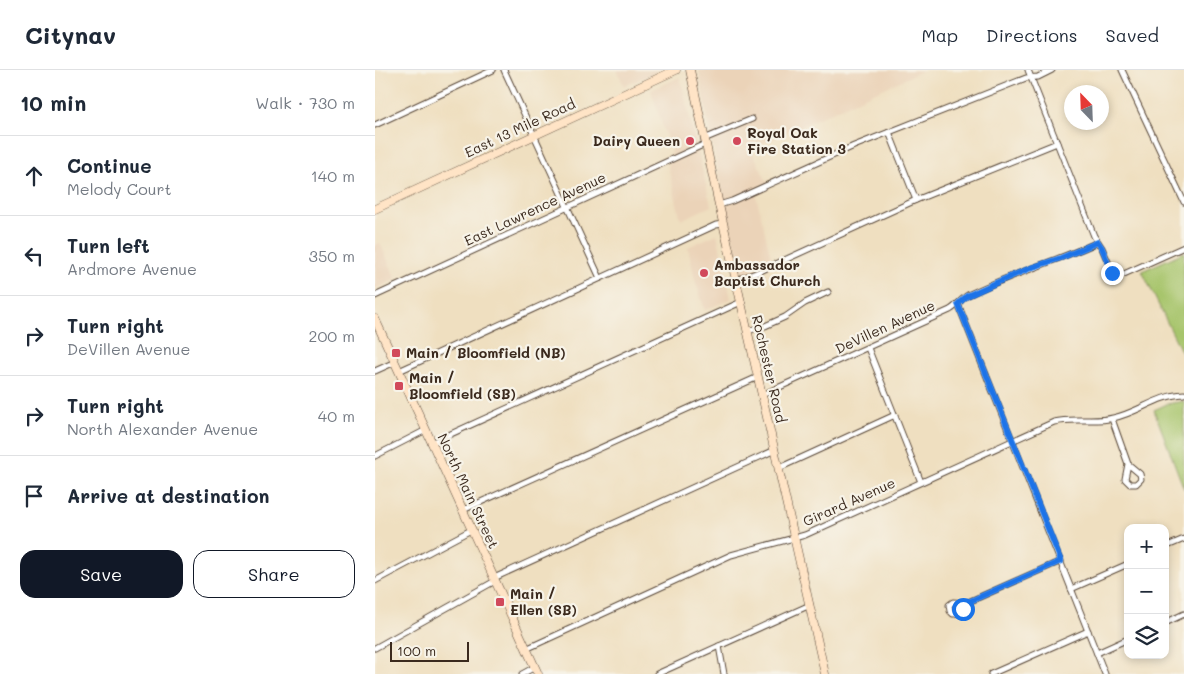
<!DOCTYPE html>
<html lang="en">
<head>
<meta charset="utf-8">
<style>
	:root { --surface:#fff; --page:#f6f6f7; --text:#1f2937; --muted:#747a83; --line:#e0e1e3; --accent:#111827 }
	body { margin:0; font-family:Mali,sans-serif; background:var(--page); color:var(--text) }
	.controls { position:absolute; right:15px; bottom:15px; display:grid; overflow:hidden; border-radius:10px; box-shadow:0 2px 8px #0003 }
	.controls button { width:45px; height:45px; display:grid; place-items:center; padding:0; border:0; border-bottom:1px solid var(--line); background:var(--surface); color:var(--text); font:25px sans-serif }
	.compass { position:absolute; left:689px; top:15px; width:45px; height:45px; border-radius:50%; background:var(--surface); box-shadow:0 2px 8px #0003; rotate:337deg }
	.scale { position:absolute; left:15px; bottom:12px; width:79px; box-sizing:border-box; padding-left:5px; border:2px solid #3b2a1e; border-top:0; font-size:14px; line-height:18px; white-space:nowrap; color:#3b2a1e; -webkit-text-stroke:4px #f7f3e8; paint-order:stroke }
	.stop { position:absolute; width:15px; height:15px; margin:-11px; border:4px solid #1a73e8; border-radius:50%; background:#fff }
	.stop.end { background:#1a73e8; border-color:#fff; box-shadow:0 1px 5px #0008 }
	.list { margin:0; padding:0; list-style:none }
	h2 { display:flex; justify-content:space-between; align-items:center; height:65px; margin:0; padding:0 20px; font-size:21px }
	h2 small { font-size:16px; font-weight:400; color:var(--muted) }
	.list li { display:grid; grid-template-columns:32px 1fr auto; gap:15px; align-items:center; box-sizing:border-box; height:80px; padding:0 20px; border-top:1px solid var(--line) }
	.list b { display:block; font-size:19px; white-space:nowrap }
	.list p { margin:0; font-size:16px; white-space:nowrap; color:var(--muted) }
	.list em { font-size:16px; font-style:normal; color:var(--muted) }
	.actions { display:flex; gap:10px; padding:15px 20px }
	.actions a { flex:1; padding:11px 0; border:1px solid var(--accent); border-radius:15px; text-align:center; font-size:18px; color:var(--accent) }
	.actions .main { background:var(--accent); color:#fff }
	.icon { flex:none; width:28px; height:28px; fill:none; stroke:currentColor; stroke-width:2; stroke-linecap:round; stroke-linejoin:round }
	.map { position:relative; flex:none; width:809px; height:604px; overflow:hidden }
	header { display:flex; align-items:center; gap:30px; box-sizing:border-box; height:70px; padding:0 25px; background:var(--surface); border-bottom:1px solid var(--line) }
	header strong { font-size:24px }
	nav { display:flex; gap:28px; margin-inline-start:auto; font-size:18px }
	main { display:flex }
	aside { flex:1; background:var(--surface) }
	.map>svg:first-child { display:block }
	.built { fill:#ebd3b8 }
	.green { fill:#a7c56c; stroke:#717845 }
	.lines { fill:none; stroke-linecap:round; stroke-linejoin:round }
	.minor-casing { stroke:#564536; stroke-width:7 }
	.secondary-casing { stroke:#564536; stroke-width:9 }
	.minor { stroke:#fff; stroke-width:5 }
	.secondary { stroke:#ffe4c6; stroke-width:8 }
	.route { stroke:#1a73e8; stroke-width:6 }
	.poi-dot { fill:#d1495b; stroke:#f7f3e8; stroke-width:2 }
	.labels { text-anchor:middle; stroke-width:4.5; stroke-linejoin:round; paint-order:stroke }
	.street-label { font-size:14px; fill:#3b2a1e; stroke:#f7f3e8 }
	.poi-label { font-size:14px; font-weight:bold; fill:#3b2a1e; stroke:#f7f3e8; text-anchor:start }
</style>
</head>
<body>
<header>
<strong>Citynav</strong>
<nav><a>Map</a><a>Directions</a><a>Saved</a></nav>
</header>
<main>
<aside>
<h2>10 min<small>Walk · 730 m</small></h2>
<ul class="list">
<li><svg class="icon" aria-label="ahead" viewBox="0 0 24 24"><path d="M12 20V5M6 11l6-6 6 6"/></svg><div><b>Continue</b><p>Melody Court</p></div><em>140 m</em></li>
<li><svg class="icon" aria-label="left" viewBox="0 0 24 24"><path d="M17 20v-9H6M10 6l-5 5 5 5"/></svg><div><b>Turn left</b><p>Ardmore Avenue</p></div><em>350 m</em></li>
<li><svg class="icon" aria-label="right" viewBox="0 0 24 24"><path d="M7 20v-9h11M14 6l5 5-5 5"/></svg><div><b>Turn right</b><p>DeVillen Avenue</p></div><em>200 m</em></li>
<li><svg class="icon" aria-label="right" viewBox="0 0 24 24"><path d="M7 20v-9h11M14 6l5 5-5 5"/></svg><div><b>Turn right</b><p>North Alexander Avenue</p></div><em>40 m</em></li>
<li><svg class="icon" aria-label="arrive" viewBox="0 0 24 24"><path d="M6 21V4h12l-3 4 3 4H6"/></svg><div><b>Arrive at destination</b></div></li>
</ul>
<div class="actions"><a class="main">Save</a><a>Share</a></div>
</aside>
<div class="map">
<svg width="809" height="604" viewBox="0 0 809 604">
	<rect width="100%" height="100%" fill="#f7f3e8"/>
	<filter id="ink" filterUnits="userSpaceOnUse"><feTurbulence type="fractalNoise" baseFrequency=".02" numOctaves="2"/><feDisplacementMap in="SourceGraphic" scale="10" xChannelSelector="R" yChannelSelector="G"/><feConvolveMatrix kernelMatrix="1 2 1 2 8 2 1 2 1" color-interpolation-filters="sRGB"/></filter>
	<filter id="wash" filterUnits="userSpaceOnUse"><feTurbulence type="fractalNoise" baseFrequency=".0096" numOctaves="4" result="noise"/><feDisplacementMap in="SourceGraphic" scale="20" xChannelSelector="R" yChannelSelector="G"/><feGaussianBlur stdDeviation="1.12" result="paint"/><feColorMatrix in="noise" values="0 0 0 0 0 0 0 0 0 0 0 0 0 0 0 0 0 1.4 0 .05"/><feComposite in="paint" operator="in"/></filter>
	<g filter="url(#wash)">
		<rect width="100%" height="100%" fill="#efdfc0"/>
		<g class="built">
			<path d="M 242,0 L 287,0 L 249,16 Z"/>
			<path d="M 324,0 L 549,0 L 376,79 L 395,118 L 381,125 L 397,192 L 370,204 L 366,203 L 351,141 L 330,36 Z"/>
			<path d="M 305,7 L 336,136 L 306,150 L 293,97 L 296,82 L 276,20 Z"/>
			<path d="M 342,164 L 356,229 L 330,240 L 320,210 L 313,177 Z"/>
			<path d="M 5,173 L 21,209 L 0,219 L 0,175 Z"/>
		</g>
		<g class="green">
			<path d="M 809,182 L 809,287 L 767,201 Z"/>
			<path d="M 809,331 L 809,419 L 779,340 L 792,334 Z"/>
		</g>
	</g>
	<g filter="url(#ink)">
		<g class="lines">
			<g class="minor-casing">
				<g id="minor">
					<path d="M 129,0 L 225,208"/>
					<path d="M 653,0 L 719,166 L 727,178 L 740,208 L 809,177"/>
					<path d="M 747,0 L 809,132"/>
					<path d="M 0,55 L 118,0"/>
					<path d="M 514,62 L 541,130"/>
					<path d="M 329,69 L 377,49"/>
					<path d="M 344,135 L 357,131 L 479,76 L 651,8 L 663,7 L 677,0"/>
					<path d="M 361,210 L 381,203 L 541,130 L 682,73"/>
					<path d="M 0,226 L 330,74"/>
					<path d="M 583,234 L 730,604"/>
					<path d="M 372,261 L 390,256 L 410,247 L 430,233 L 453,222"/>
					<path d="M 493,278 L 546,412"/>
					<path d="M 0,301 L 20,292"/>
					<path d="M 24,301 L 341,155 L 348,154"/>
					<path d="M 387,325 L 575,240 C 582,236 586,229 593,225 C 635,204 680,192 723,172"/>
					<path d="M 737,349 L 753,394 L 750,409 L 755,414 L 761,414 L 766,409 L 765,404 L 753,394"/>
					<path d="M 56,373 L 366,232"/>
					<path d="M 0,386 L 51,360"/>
					<path d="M 404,398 L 520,345"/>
					<path d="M 88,440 L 383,307"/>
					<path d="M 790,477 L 809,469"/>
					<path d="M 119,508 L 400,380"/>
					<path d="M 0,511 L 96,460"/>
					<path d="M 696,519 L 753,494"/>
					<path d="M 591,533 L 584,543 L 578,544 L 575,541 L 574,535 L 578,532 L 591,533 L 686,491"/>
					<path d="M 790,553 L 809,544"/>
					<path d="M 344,576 L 349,604"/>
					<path d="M 0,578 L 120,511"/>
					<path d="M 151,579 L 356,485 L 430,465 L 679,352 C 699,347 719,353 738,348 C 763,343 783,325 809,324"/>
					<path d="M 722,583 L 753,569"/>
					<path d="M 147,604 L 160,597"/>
					<path d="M 282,604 L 435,535"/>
					<path d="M 616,604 L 713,561"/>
				</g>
			</g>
			<g class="secondary-casing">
				<g id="secondary">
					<path d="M 315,0 L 344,135 L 450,604"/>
					<path d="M 0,139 L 301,0"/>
					<path d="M 0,249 L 163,604"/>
				</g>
			</g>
			<use href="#minor" class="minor"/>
			<use href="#secondary" class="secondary"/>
		</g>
	</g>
	<g class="lines" filter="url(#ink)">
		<path class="route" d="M 588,539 L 591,533 L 686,491 L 583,234 L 592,226 L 623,212 L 658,197 L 686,188 L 723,172 L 727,178 L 737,203"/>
	</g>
	<g class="poi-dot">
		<circle cx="315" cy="71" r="5"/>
		<circle cx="362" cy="71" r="5"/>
		<circle cx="329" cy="203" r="5"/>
		<rect x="16" y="278" width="10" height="10" rx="2.5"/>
		<rect x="19" y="311" width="10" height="10" rx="2.5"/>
		<rect x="120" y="527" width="10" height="10" rx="2.5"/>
	</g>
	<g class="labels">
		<g class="street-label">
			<text transform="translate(145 58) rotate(-25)" y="5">East 13 Mile Road</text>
			<text transform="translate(160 139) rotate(-25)" y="5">East Lawrence Avenue</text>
			<text transform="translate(510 257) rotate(-25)" y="5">DeVillen Avenue</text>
			<text transform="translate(394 299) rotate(77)" y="5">Rochester Road</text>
			<text transform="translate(93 421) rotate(65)" y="5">North Main Street</text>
			<text transform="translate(474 432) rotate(-24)" y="5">Girard Avenue</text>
		</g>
		<g class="poi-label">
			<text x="372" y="68">Royal Oak<tspan x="372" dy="16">Fire Station 3</tspan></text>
			<text x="305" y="76" text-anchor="end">Dairy Queen</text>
			<text x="339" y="200">Ambassador<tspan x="339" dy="16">Baptist Church</tspan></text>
			<text x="31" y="288">Main / Bloomfield (NB)</text>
			<text x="34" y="313">Main /<tspan x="34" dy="16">Bloomfield (SB)</tspan></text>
			<text x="135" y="529">Main /<tspan x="135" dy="16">Ellen (SB)</tspan></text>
		</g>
	</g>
</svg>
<div class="controls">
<button>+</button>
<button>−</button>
<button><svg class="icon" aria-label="layers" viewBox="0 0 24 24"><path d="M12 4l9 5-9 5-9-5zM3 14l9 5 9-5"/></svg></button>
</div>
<svg class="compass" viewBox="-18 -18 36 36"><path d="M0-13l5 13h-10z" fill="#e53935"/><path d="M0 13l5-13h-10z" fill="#747a83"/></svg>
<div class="scale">100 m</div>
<div class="stop" style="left:588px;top:539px"></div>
<div class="stop end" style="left:737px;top:203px"></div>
</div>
</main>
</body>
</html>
